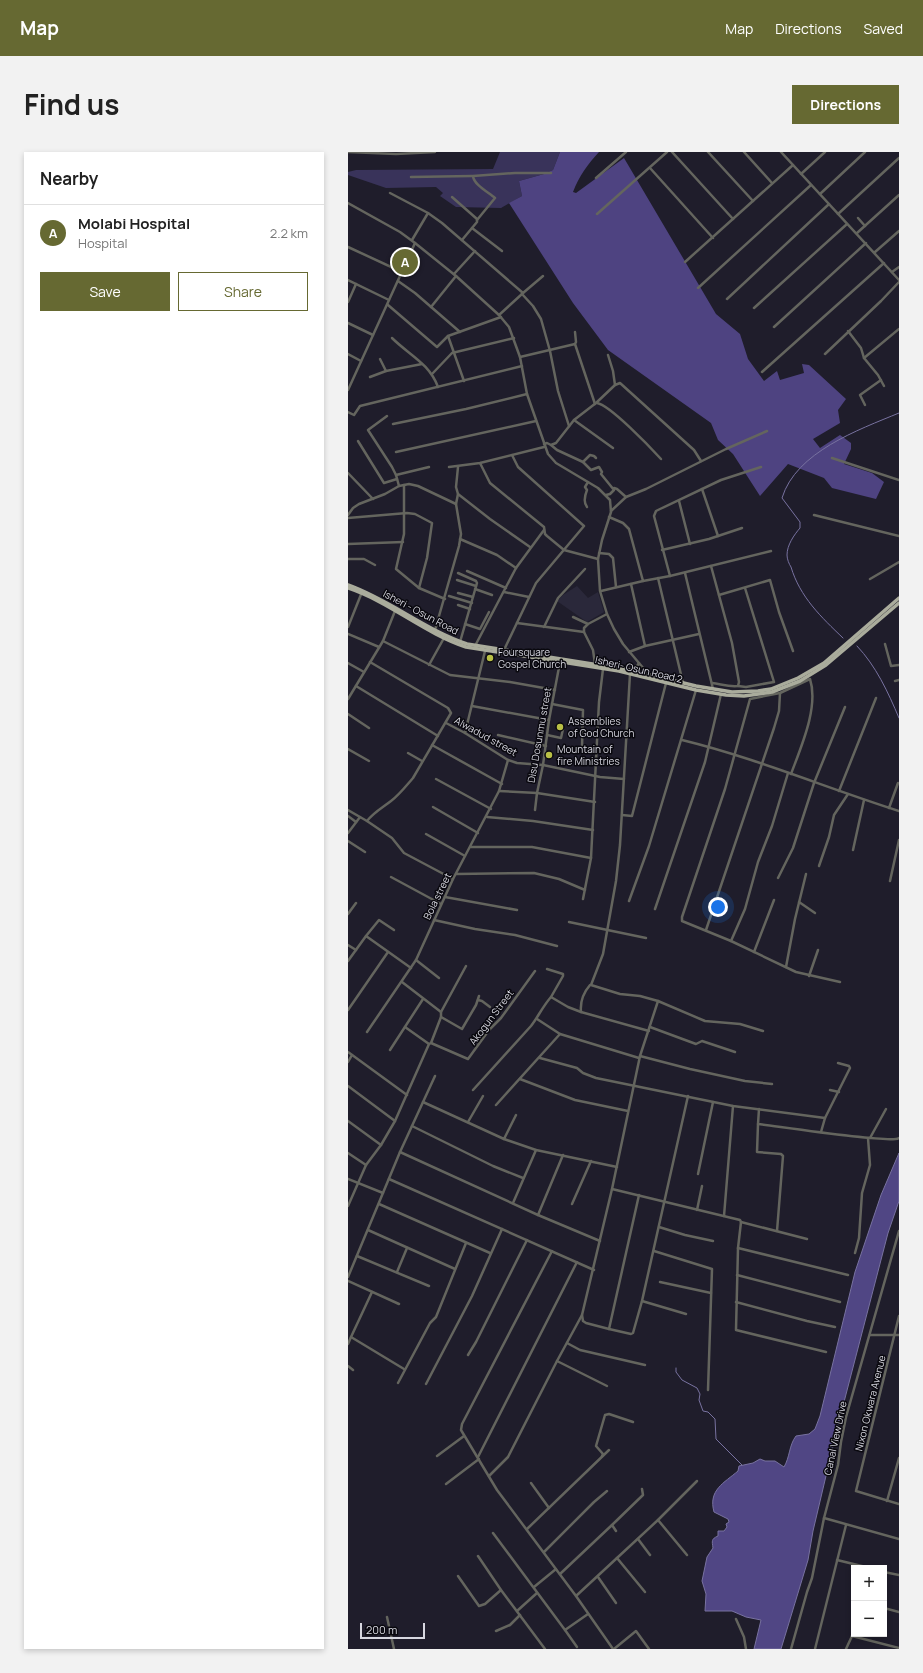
<!DOCTYPE html>
<html lang="en">
<head>
<meta charset="utf-8">
<style>
	:root { --surface:#fff; --page:#f2f2f2; --text:#222; --muted:#767676; --line:#e0e0e0; --accent:#666932 }
	body { margin:0; font-family:Manrope,sans-serif; background:var(--page); color:var(--text) }
	.controls { position:absolute; right:12px; bottom:12px; display:grid; overflow:hidden; border-radius:0px; box-shadow:0 2px 6px #0003 }
	.controls button { width:36px; height:36px; display:grid; place-items:center; padding:0; border:0; border-bottom:1px solid var(--line); background:var(--surface); color:var(--text); font:20px sans-serif }
	.scale { position:absolute; left:12px; bottom:10px; width:65px; box-sizing:border-box; padding-left:4px; border:2px solid #d7d7e0; border-top:0; font-size:11px; line-height:14px; white-space:nowrap; color:#d7d7e0; -webkit-text-stroke:3px #09080e; paint-order:stroke }
	.you { position:absolute; left:370px; top:755px; width:14px; height:14px; margin:-10px; border:3px solid #fff; border-radius:50%; background:#1a73e8; box-shadow:0 0 0 6px #1a73e833 }
	.badge { display:grid; place-items:center; width:26px; height:26px; border-radius:50%; background:var(--accent); color:#fff; font-size:13px; font-weight:700 }
	.pin { position:absolute; translate:-50% -50%; border:2px solid #fff; box-shadow:0 1px 4px #0006 }
	.list { margin:0; padding:0; list-style:none }
	h2 { display:flex; justify-content:space-between; align-items:center; height:52px; margin:0; padding:0 16px; font-size:17px }
	h2 small { font-size:13px; font-weight:400; color:var(--muted) }
	.list li { display:grid; grid-template-columns:26px 1fr auto; gap:12px; align-items:center; box-sizing:border-box; height:56px; padding:0 16px; border-top:1px solid var(--line) }
	.list b { display:block; font-size:15px; white-space:nowrap }
	.list p { margin:0; font-size:13px; white-space:nowrap; color:var(--muted) }
	.list em { font-size:13px; font-style:normal; color:var(--muted) }
	.actions { display:flex; gap:8px; padding:12px 16px }
	.actions a { flex:1; padding:9px 0; border:1px solid var(--accent); border-radius:0px; text-align:center; font-size:14px; color:var(--accent) }
	.actions .main { background:var(--accent); color:#fff }
	.map { position:relative; flex:none; width:551px; height:1497px; overflow:hidden; border-radius:0px }
	header { display:flex; align-items:center; gap:24px; box-sizing:border-box; height:56px; padding:0 20px; background:var(--accent); color:#fff }
	header strong { font-size:19px }
	nav { display:flex; gap:22px; margin-inline-start:auto; font-size:14px }
	.intro { display:flex; align-items:center; justify-content:space-between; box-sizing:border-box; height:96px; padding:0 24px }
	h1 { margin:0; font-size:28px }
	.button { padding:10px 18px; border-radius:0px; background:var(--accent); color:#fff; font-size:14px; font-weight:700 }
	main { display:flex; gap:24px; padding:0 24px }
	aside { flex:1; background:var(--surface); border-radius:0px; box-shadow:0 2px 6px #0003 }
	.map>svg:first-child { display:block }
	.built { fill:#2a283a }
	.green { fill:#39335a }
	.forest { fill:#4e4381 }
	.water { fill:#504684; stroke:#7872a0 }
	.lines { fill:none; stroke-linecap:round; stroke-linejoin:round }
	.stream { stroke:#7872a0; stroke-width:1 }
	.minor { stroke:#64655e; stroke-width:2.5 }
	.major { stroke:#aaac9c; stroke-width:3.5 }
	.poi-dot { fill:#b9c046; stroke:#09080e; stroke-width:1.5 }
	.labels { text-anchor:middle; stroke-width:3; stroke-linejoin:round; paint-order:stroke }
	.street-label { font-size:10px; fill:#d7d7e0; stroke:#09080e }
	.poi-label { font-size:10px; fill:#d7d7e0; stroke:#09080e; text-anchor:start }
</style>
</head>
<body>
<header>
<strong>Map</strong>
<nav><a>Map</a><a>Directions</a><a>Saved</a></nav>
</header>
<div class="intro"><h1>Find us</h1><a class="button">Directions</a></div>
<main>
<aside>
<h2>Nearby<small></small></h2>
<ul class="list">
<li><span class="badge">A</span><div><b>Molabi Hospital</b><p>Hospital</p></div><em>2.2 km</em></li>
</ul>
<div class="actions"><a class="main">Save</a><a>Share</a></div>
</aside>
<div class="map">
<svg width="551" height="1497" viewBox="0 0 551 1497">
	<rect width="100%" height="100%" fill="#1f1d2b"/>
	<path class="built" d="M 229,434 L 240,446 L 250,440 L 256,460 L 239,470 L 209,449 L 215,443 Z"/>
	<path class="green" d="M 152,0 L 212,0 L 205,18 L 196,22 L 171,29 L 174,44 L 153,56 L 108,55 L 92,44 L 95,41 L 88,35 L 38,36 L 0,23 L 0,20 L 8,18 L 145,17 Z"/>
	<path class="forest" d="M 212,0 L 251,0 C 240,12 231,24 225,40 L 228,41 L 276,6 L 368,162 L 392,182 L 400,207 L 416,229 L 429,219 L 432,228 L 456,221 L 454,212 L 461,213 L 498,247 L 490,258 L 492,271 L 465,287 L 472,296 L 492,283 L 503,291 L 503,297 L 496,312 L 524,321 L 536,330 L 528,347 L 484,336 L 476,326 L 440,312 L 412,344 L 385,302 L 370,288 L 363,271 L 260,198 L 225,151 L 161,51 L 174,44 L 171,29 L 196,22 L 205,18 Z"/>
	<path class="water" d="M 551,1001 L 551,1049 L 540,1081 L 490,1273 L 465,1379 L 460,1408 L 433,1497 L 406,1497 L 413,1468 L 398,1465 L 384,1459 L 357,1459 L 358,1442 L 354,1429 L 359,1405 L 365,1396 C 364,1389 363,1387 370,1384 L 370,1379 L 376,1379 L 379,1375 L 378,1372 L 381,1370 L 380,1367 L 366,1360 C 360,1338 376,1331 390,1319 L 391,1314 L 405,1311 L 412,1307 L 417,1309 L 427,1309 L 436,1315 C 442,1305 441,1293 448,1284 L 461,1282 L 467,1277 L 472,1264 L 507,1120 L 533,1043 Z"/>
	<g class="lines">
		<g class="stream">
			<path d="M 495,486 C 473,465 452,445 443,415 C 441,412 439,407 439,403 C 439,393 446,383 452,376 L 452,370 L 434,346 C 448,300 510,278 551,261"/>
			<path d="M 509,494 C 528,514 540,540 551,566"/>
			<path d="M 328,1216 L 328,1220 L 334,1228 L 349,1236 L 352,1242 L 351,1248 L 355,1259 L 360,1260 L 367,1267 L 368,1287 L 394,1313"/>
		</g>
		<g class="minor">
			<path d="M 0,0 L 48,2 L 87,0"/>
			<path d="M 324,0 L 385,67"/>
			<path d="M 360,0 L 405,49"/>
			<path d="M 396,0 L 424,31"/>
			<path d="M 433,0 L 551,128"/>
			<path d="M 302,16 L 365,86"/>
			<path d="M 453,22 L 477,0"/>
			<path d="M 63,25 L 124,24"/>
			<path d="M 248,26 L 278,0"/>
			<path d="M 42,41 L 80,61 L 94,71 L 175,141 L 174,142 L 185,154 L 193,167 L 202,199 L 210,239 L 221,274"/>
			<path d="M 472,42 L 517,0"/>
			<path d="M 104,45 L 129,67 L 129,70 L 124,76"/>
			<path d="M 0,51 L 52,80 L 67,91 L 108,124 L 151,163 L 161,175 L 172,205 L 179,242 L 200,302 L 208,311 L 250,336 L 262,348 L 263,360 L 254,388 L 250,407 L 252,439 L 259,462 L 266,477 L 275,492 L 301,523"/>
			<path d="M 249,62 L 319,0"/>
			<path d="M 490,62 L 551,6"/>
			<path d="M 510,66 L 517,74"/>
			<path d="M 129,68 L 147,46 C 140,40 126,33 125,24 L 167,21 L 203,21"/>
			<path d="M 509,81 L 551,43"/>
			<path d="M 64,88 L 80,61"/>
			<path d="M 114,88 L 124,76 L 154,99"/>
			<path d="M 0,95 L 54,120"/>
			<path d="M 527,100 L 551,79"/>
			<path d="M 337,110 L 445,13"/>
			<path d="M 544,120 L 551,115"/>
			<path d="M 106,122 L 127,99"/>
			<path d="M 0,128 L 41,148"/>
			<path d="M 50,129 L 67,141 L 112,180"/>
			<path d="M 350,136 L 463,33"/>
			<path d="M 175,141 L 195,124"/>
			<path d="M 379,147 L 481,52"/>
			<path d="M 0,150 L 8,132"/>
			<path d="M 40,153 L 89,195 L 100,184 L 153,165"/>
			<path d="M 83,155 L 108,124"/>
			<path d="M 406,156 L 499,72"/>
			<path d="M 151,163 L 174,142"/>
			<path d="M 0,171 L 25,183"/>
			<path d="M 426,175 L 518,91"/>
			<path d="M 500,179 L 513,196 L 516,206 L 530,223 L 536,234"/>
			<path d="M 227,180 L 228,190 L 227,192 L 247,252"/>
			<path d="M 100,184 L 116,229"/>
			<path d="M 44,186 C 61,203 81,211 90,235"/>
			<path d="M 0,202 L 13,209"/>
			<path d="M 477,202 L 533,149 L 551,130"/>
			<path d="M 260,203 L 265,219 L 267,233"/>
			<path d="M 172,205 L 227,192"/>
			<path d="M 516,206 L 551,177"/>
			<path d="M 32,207 L 38,219"/>
			<path d="M 414,220 L 536,111"/>
			<path d="M 84,222 L 104,201 L 166,186"/>
			<path d="M 22,225 L 38,219 L 74,212"/>
			<path d="M 0,238 L 67,91"/>
			<path d="M 249,251 C 262,253 303,296 313,307"/>
			<path d="M 517,253 L 512,243 L 533,228"/>
			<path d="M 0,260 L 6,263 L 12,254 L 174,214"/>
			<path d="M 39,264 L 20,278 L 44,315 L 48,323 L 51,334"/>
			<path d="M 226,268 L 265,296"/>
			<path d="M 45,272 L 118,257 L 179,242"/>
			<path d="M 10,289 L 36,331 L 49,327"/>
			<path d="M 196,292 L 199,291 L 203,293 L 208,291 L 226,268 L 248,251 L 267,233 L 272,231 L 346,298 L 353,309"/>
			<path d="M 203,293 L 209,298 L 235,310 L 243,318 L 251,315 L 254,320 L 253,322 L 266,338 L 262,342 L 258,343"/>
			<path d="M 48,300 L 188,269"/>
			<path d="M 484,306 L 551,328"/>
			<path d="M 235,310 L 242,303 L 246,304 L 248,306"/>
			<path d="M 132,311 L 142,331 L 196,375 L 197,382 L 199,384 L 216,398 L 250,407"/>
			<path d="M 101,315 L 132,311 L 196,295"/>
			<path d="M 110,315 L 108,335 L 110,342 L 142,367 L 182,395"/>
			<path d="M 0,321 L 25,347"/>
			<path d="M 48,323 L 81,315"/>
			<path d="M 56,333 L 56,382 L 48,417 L 71,436 L 97,447"/>
			<path d="M 266,336 L 269,337 L 278,345"/>
			<path d="M 354,337 L 370,384"/>
			<path d="M 331,349 L 342,392"/>
			<path d="M 108,352 L 110,342"/>
			<path d="M 239,355 C 235,350 237,343 239,338 L 237,335 L 240,330"/>
			<path d="M 263,359 L 278,345 L 298,337 L 378,297 L 419,279"/>
			<path d="M 0,363 L 5,356 L 11,352 L 37,342 L 51,334 L 61,332 L 70,334 L 108,352 L 113,382 L 111,394 L 87,478"/>
			<path d="M 466,363 L 551,384"/>
			<path d="M 261,365 L 275,371 L 281,377 L 295,429 L 322,424 L 423,399"/>
			<path d="M 0,366 L 59,361 L 67,362 L 84,371 L 79,406 L 71,436"/>
			<path d="M 112,387 L 149,403 L 168,416"/>
			<path d="M 0,392 L 55,390"/>
			<path d="M 314,398 L 361,387 L 394,376"/>
			<path d="M 251,401 L 261,402 L 265,406 L 268,435"/>
			<path d="M 0,407 L 16,407 L 27,413"/>
			<path d="M 363,414 L 384,491 L 391,530 L 390,534 C 380,535 373,532 364,531"/>
			<path d="M 119,419 L 158,436"/>
			<path d="M 110,421 L 128,429 L 129,431 L 112,490"/>
			<path d="M 337,421 L 365,537"/>
			<path d="M 322,424 L 306,364 L 308,359 L 312,357 L 373,328 L 413,315"/>
			<path d="M 310,426 L 335,531"/>
			<path d="M 522,427 L 551,410"/>
			<path d="M 109,428 L 128,434"/>
			<path d="M 283,432 L 297,494"/>
			<path d="M 127,437 L 144,443"/>
			<path d="M 253,439 L 295,429"/>
			<path d="M 156,440 L 181,445"/>
			<path d="M 110,441 L 125,445"/>
			<path d="M 371,443 L 422,428 L 431,460 L 445,499"/>
			<path d="M 101,444 L 124,451"/>
			<path d="M 110,453 L 122,457"/>
			<path d="M 225,465 L 240,472"/>
			<path d="M 169,471 L 236,480"/>
			<path d="M 117,472 L 132,477 L 141,460"/>
			<path d="M 0,475 L 14,440"/>
			<path d="M 196,475 L 210,446 L 237,417"/>
			<path d="M 0,482 L 31,495"/>
			<path d="M 35,489 L 102,523 L 162,530 L 207,538"/>
			<path d="M 537,492 L 543,514 L 551,513"/>
			<path d="M 127,494 L 168,416 L 196,378"/>
			<path d="M 156,498 L 188,431 L 236,374 L 170,315 L 164,303"/>
			<path d="M 281,500 L 297,494 L 351,482"/>
			<path d="M 0,511 L 16,520"/>
			<path d="M 247,512 L 245,498 L 236,480 L 236,476 L 240,472 L 259,462"/>
			<path d="M 81,513 L 96,486"/>
			<path d="M 286,519 L 291,511"/>
			<path d="M 282,522 L 272,693 L 268,729 L 255,802 L 243,833 L 272,842 L 292,844 L 310,849 L 292,904 L 264,1037 L 234,1163 L 235,1169 L 238,1171 L 261,1177 L 291,1043"/>
			<path d="M 547,529 L 551,528"/>
			<path d="M 8,534 L 90,584"/>
			<path d="M 390,534 L 398,535 L 426,530 L 397,436"/>
			<path d="M 0,547 L 35,489 L 47,459"/>
			<path d="M 204,552 L 235,558 L 234,595"/>
			<path d="M 124,554 L 201,568"/>
			<path d="M 0,562 L 21,576"/>
			<path d="M 98,571 L 117,581 L 160,608 L 169,611 L 195,613 L 252,625 L 276,627"/>
			<path d="M 117,581 L 137,499"/>
			<path d="M 150,583 L 198,594"/>
			<path d="M 199,583 L 213,586 L 215,577"/>
			<path d="M 334,588 C 408,606 478,636 551,659"/>
			<path d="M 84,593 L 154,632"/>
			<path d="M 0,597 L 21,609"/>
			<path d="M 60,601 L 74,609"/>
			<path d="M 443,622 C 453,595 471,555 462,527 L 432,541 L 402,547 L 377,637 L 334,765 L 334,769 L 383,789 L 448,820 L 492,830"/>
			<path d="M 88,627 L 143,657"/>
			<path d="M 151,639 L 189,641 L 247,650"/>
			<path d="M 491,639 L 528,546"/>
			<path d="M 85,655 L 130,681"/>
			<path d="M 541,656 L 550,631"/>
			<path d="M 0,658 L 12,665"/>
			<path d="M 187,658 L 189,641 L 195,613 L 201,568 L 212,510"/>
			<path d="M 274,663 L 284,664 L 318,531"/>
			<path d="M 0,664 L 8,670"/>
			<path d="M 139,665 L 185,669 L 245,678"/>
			<path d="M 19,669 L 44,686 L 56,701 L 105,727"/>
			<path d="M 0,681 L 12,665 L 19,669 C 26,660 34,656 43,649 C 51,643 58,634 65,626 L 103,561 L 100,556 L 22,510"/>
			<path d="M 78,682 L 117,704"/>
			<path d="M 0,689 L 17,700"/>
			<path d="M 123,695 L 184,695 L 243,706"/>
			<path d="M 505,698 L 516,648"/>
			<path d="M 471,714 L 481,685 L 486,663 L 500,642"/>
			<path d="M 108,722 L 186,721 L 211,727 L 237,738"/>
			<path d="M 43,725 L 93,752"/>
			<path d="M 430,726 L 445,696 L 466,631 L 497,555"/>
			<path d="M 542,729 L 551,688"/>
			<path d="M 97,745 L 169,758"/>
			<path d="M 235,747 L 243,706 L 251,550 L 255,517"/>
			<path d="M 281,749 L 301,694 L 348,538"/>
			<path d="M 451,750 L 467,761"/>
			<path d="M 307,757 L 357,610 L 373,542"/>
			<path d="M 0,762 L 8,751"/>
			<path d="M 86,768 L 127,777 L 167,783 L 209,794"/>
			<path d="M 221,770 L 298,786"/>
			<path d="M 358,778 L 426,576 L 431,559 L 432,541"/>
			<path d="M 18,784 L 31,768 L 46,778"/>
			<path d="M 383,789 L 397,757 L 410,710 L 424,674 L 440,621"/>
			<path d="M 0,793 L 8,798"/>
			<path d="M 406,800 L 426,748"/>
			<path d="M 68,808 L 91,826"/>
			<path d="M 0,809 L 18,784 L 63,816"/>
			<path d="M 438,815 L 447,767 L 458,722"/>
			<path d="M 199,817 L 215,822 L 215,824 L 203,845"/>
			<path d="M 461,824 L 470,798"/>
			<path d="M 54,830 L 93,860"/>
			<path d="M 242,833 C 236,840 232,850 233,860 L 301,879"/>
			<path d="M 130,848 L 134,849 L 142,855"/>
			<path d="M 310,849 L 357,869 L 392,872 L 415,879"/>
			<path d="M 0,858 L 40,800"/>
			<path d="M 93,865 L 114,877 L 128,853 L 131,844"/>
			<path d="M 189,867 L 212,882"/>
			<path d="M 57,875 L 81,892"/>
			<path d="M 302,875 L 348,892 L 354,889 L 387,900"/>
			<path d="M 19,880 L 68,808 L 105,727 L 151,639 L 160,608"/>
			<path d="M 83,891 L 120,907 L 141,878 L 153,866 L 187,819"/>
			<path d="M 42,898 L 75,847"/>
			<path d="M 0,900 L 59,943"/>
			<path d="M 292,904 L 342,917 L 397,929 L 424,932"/>
			<path d="M 192,906 L 229,916 L 235,921 L 248,926 L 385,954 L 477,966"/>
			<path d="M 0,910 L 4,903"/>
			<path d="M 172,927 L 227,948 L 280,959"/>
			<path d="M 0,934 L 47,969"/>
			<path d="M 125,938 L 183,874 C 190,865 195,854 203,845 L 220,855 L 233,860"/>
			<path d="M 482,938 L 491,940"/>
			<path d="M 75,950 L 156,987 L 168,963"/>
			<path d="M 148,953 L 212,882 L 291,906"/>
			<path d="M 411,957 L 410,972 C 428,974 544,992 551,986"/>
			<path d="M 0,969 L 33,993 L 18,1013 L 0,1054"/>
			<path d="M 120,970 L 135,944"/>
			<path d="M 410,972 L 409,1000 L 433,1002 L 435,1004 L 429,1079"/>
			<path d="M 64,974 L 145,1014 L 175,1026"/>
			<path d="M 473,980 L 477,966 L 502,916 L 501,914 L 490,911"/>
			<path d="M 522,986 L 538,957"/>
			<path d="M 156,987 L 188,998 L 269,1015"/>
			<path d="M 33,993 L 47,969 L 81,892 L 83,891 L 93,865 L 93,860 L 118,814"/>
			<path d="M 52,1000 L 190,1063 L 252,1089"/>
			<path d="M 0,1001 L 18,1013"/>
			<path d="M 350,1022 L 365,950"/>
			<path d="M 0,1027 L 35,1041"/>
			<path d="M 41,1027 L 246,1118"/>
			<path d="M 264,1037 L 392,1068 L 393,1070 L 390,1096 L 388,1178 L 478,1200"/>
			<path d="M 165,1051 L 188,998"/>
			<path d="M 31,1052 L 142,1101"/>
			<path d="M 224,1052 L 243,1009"/>
			<path d="M 349,1058 L 354,1034"/>
			<path d="M 190,1063 L 215,1003"/>
			<path d="M 376,1064 L 385,954"/>
			<path d="M 393,1070 L 459,1087"/>
			<path d="M 311,1075 L 337,1083 L 365,1089"/>
			<path d="M 20,1078 L 107,1117"/>
			<path d="M 390,1096 L 500,1123"/>
			<path d="M 204,1099 L 114,1272 L 113,1278 L 149,1338 L 228,1444 L 265,1497"/>
			<path d="M 306,1099 L 364,1117 L 360,1238"/>
			<path d="M 507,1101 L 511,1086 L 514,1041 L 522,1013 L 520,986"/>
			<path d="M 9,1104 L 81,1134"/>
			<path d="M 49,1120 L 59,1096"/>
			<path d="M 389,1123 L 492,1150"/>
			<path d="M 0,1125 L 52,1000 L 87,924"/>
			<path d="M 0,1129 L 51,1152"/>
			<path d="M 312,1130 L 363,1141"/>
			<path d="M 24,1140 L 3,1185 L 56,1217"/>
			<path d="M 294,1149 L 338,1162"/>
			<path d="M 388,1150 L 459,1169 L 487,1175"/>
			<path d="M 551,1164 L 508,1339 L 551,1352"/>
			<path d="M 261,1177 L 283,1182 L 285,1181 L 294,1149 L 340,944"/>
			<path d="M 522,1183 L 551,1183"/>
			<path d="M 219,1191 L 232,1198 L 297,1213"/>
			<path d="M 0,1192 L 3,1185"/>
			<path d="M 120,1203 L 128,1190 L 179,1088"/>
			<path d="M 209,1209 L 259,1234"/>
			<path d="M 0,1214 L 5,1218"/>
			<path d="M 50,1231 L 82,1171 L 88,1165 L 118,1091"/>
			<path d="M 78,1232 L 124,1144 L 154,1077"/>
			<path d="M 89,1304 L 116,1284"/>
			<path d="M 254,1304 L 255,1302 L 248,1294 L 257,1263 L 261,1262 L 285,1270"/>
			<path d="M 130,1305 L 229,1110"/>
			<path d="M 141,1324 L 160,1305 L 209,1209 L 234,1163"/>
			<path d="M 183,1331 L 201,1356"/>
			<path d="M 98,1332 L 131,1307"/>
			<path d="M 539,1349 L 551,1306"/>
			<path d="M 476,1366 L 551,1387"/>
			<path d="M 310,1368 L 349,1329"/>
			<path d="M 264,1373 L 295,1343 L 294,1337"/>
			<path d="M 179,1377 L 261,1298"/>
			<path d="M 145,1381 L 217,1478 L 240,1462"/>
			<path d="M 290,1387 L 302,1403"/>
			<path d="M 196,1400 L 246,1350 L 259,1339"/>
			<path d="M 130,1404 L 153,1438 L 197,1497"/>
			<path d="M 269,1406 L 310,1368 L 339,1403"/>
			<path d="M 489,1408 L 522,1416"/>
			<path d="M 536,1420 L 551,1423"/>
			<path d="M 212,1422 L 264,1373 L 268,1379"/>
			<path d="M 110,1424 L 131,1454 L 137,1452 L 153,1438"/>
			<path d="M 250,1425 L 268,1451"/>
			<path d="M 186,1435 L 208,1417"/>
			<path d="M 228,1444 L 269,1406 L 297,1440"/>
			<path d="M 536,1456 L 551,1460"/>
			<path d="M 169,1459 L 189,1441"/>
			<path d="M 39,1465 L 46,1497"/>
			<path d="M 388,1467 L 396,1485 L 398,1497"/>
			<path d="M 217,1478 L 229,1495"/>
			<path d="M 148,1479 L 162,1473 L 172,1463"/>
			<path d="M 506,1479 L 504,1484 L 551,1496"/>
			<path d="M 266,1497 L 288,1479 L 301,1497"/>
			<path d="M 443,1497 L 459,1440 L 464,1426 L 476,1366 L 490,1313 L 493,1290 L 498,1265 L 551,1079"/>
			<path d="M 467,1497 L 498,1373"/>
			<path d="M 498,1497 L 504,1484"/>
		</g>
		<g class="major">
			<path d="M 0,433 C 42,448 77,478 119,492 L 282,518 L 348,534 L 384,540 L 410,539 L 423,537 L 450,526 L 476,511 L 551,446"/>
			<path d="M 0,436 C 42,450 76,481 118,495 L 271,519 L 348,538 L 378,543 L 396,544 L 424,540 L 452,529 L 478,513 L 551,451"/>
		</g>
	</g>
	<g class="poi-dot">
		<circle cx="142" cy="506" r="4"/>
		<circle cx="212" cy="575" r="4"/>
		<circle cx="201" cy="603" r="4"/>
	</g>
	<g class="labels">
		<g class="street-label">
			<text transform="translate(73 460) rotate(28)" y="4">Isheri - Osun Road</text>
			<text transform="translate(291 517) rotate(13)" y="4">Isheri- Osun Road 2</text>
			<text transform="translate(191 583) rotate(-80)" y="4">Disu Dosunmu street</text>
			<text transform="translate(138 584) rotate(29)" y="4">Alwadud street</text>
			<text transform="translate(89 744) rotate(-64)" y="4">Bola street</text>
			<text transform="translate(143 865) rotate(-53)" y="4">Akogun Street</text>
			<text transform="translate(522 1251) rotate(-76)" y="4">Nixon Okwara Avenue</text>
			<text transform="translate(487 1286) rotate(-78)" y="4">Canal View Drive</text>
		</g>
		<g class="poi-label">
			<text x="150" y="504">Foursquare<tspan x="150" dy="12">Gospel Church</tspan></text>
			<text x="220" y="573">Assemblies<tspan x="220" dy="12">of God Church</tspan></text>
			<text x="209" y="601">Mountain of<tspan x="209" dy="12">fire Ministries</tspan></text>
		</g>
	</g>
</svg>
<div class="controls">
<button>+</button>
<button>−</button>
</div>
<div class="scale">200 m</div>
<div class="you"></div>
<div class="pin badge" style="left:57px;top:110px">A</div>
</div>
</main>
</body>
</html>
